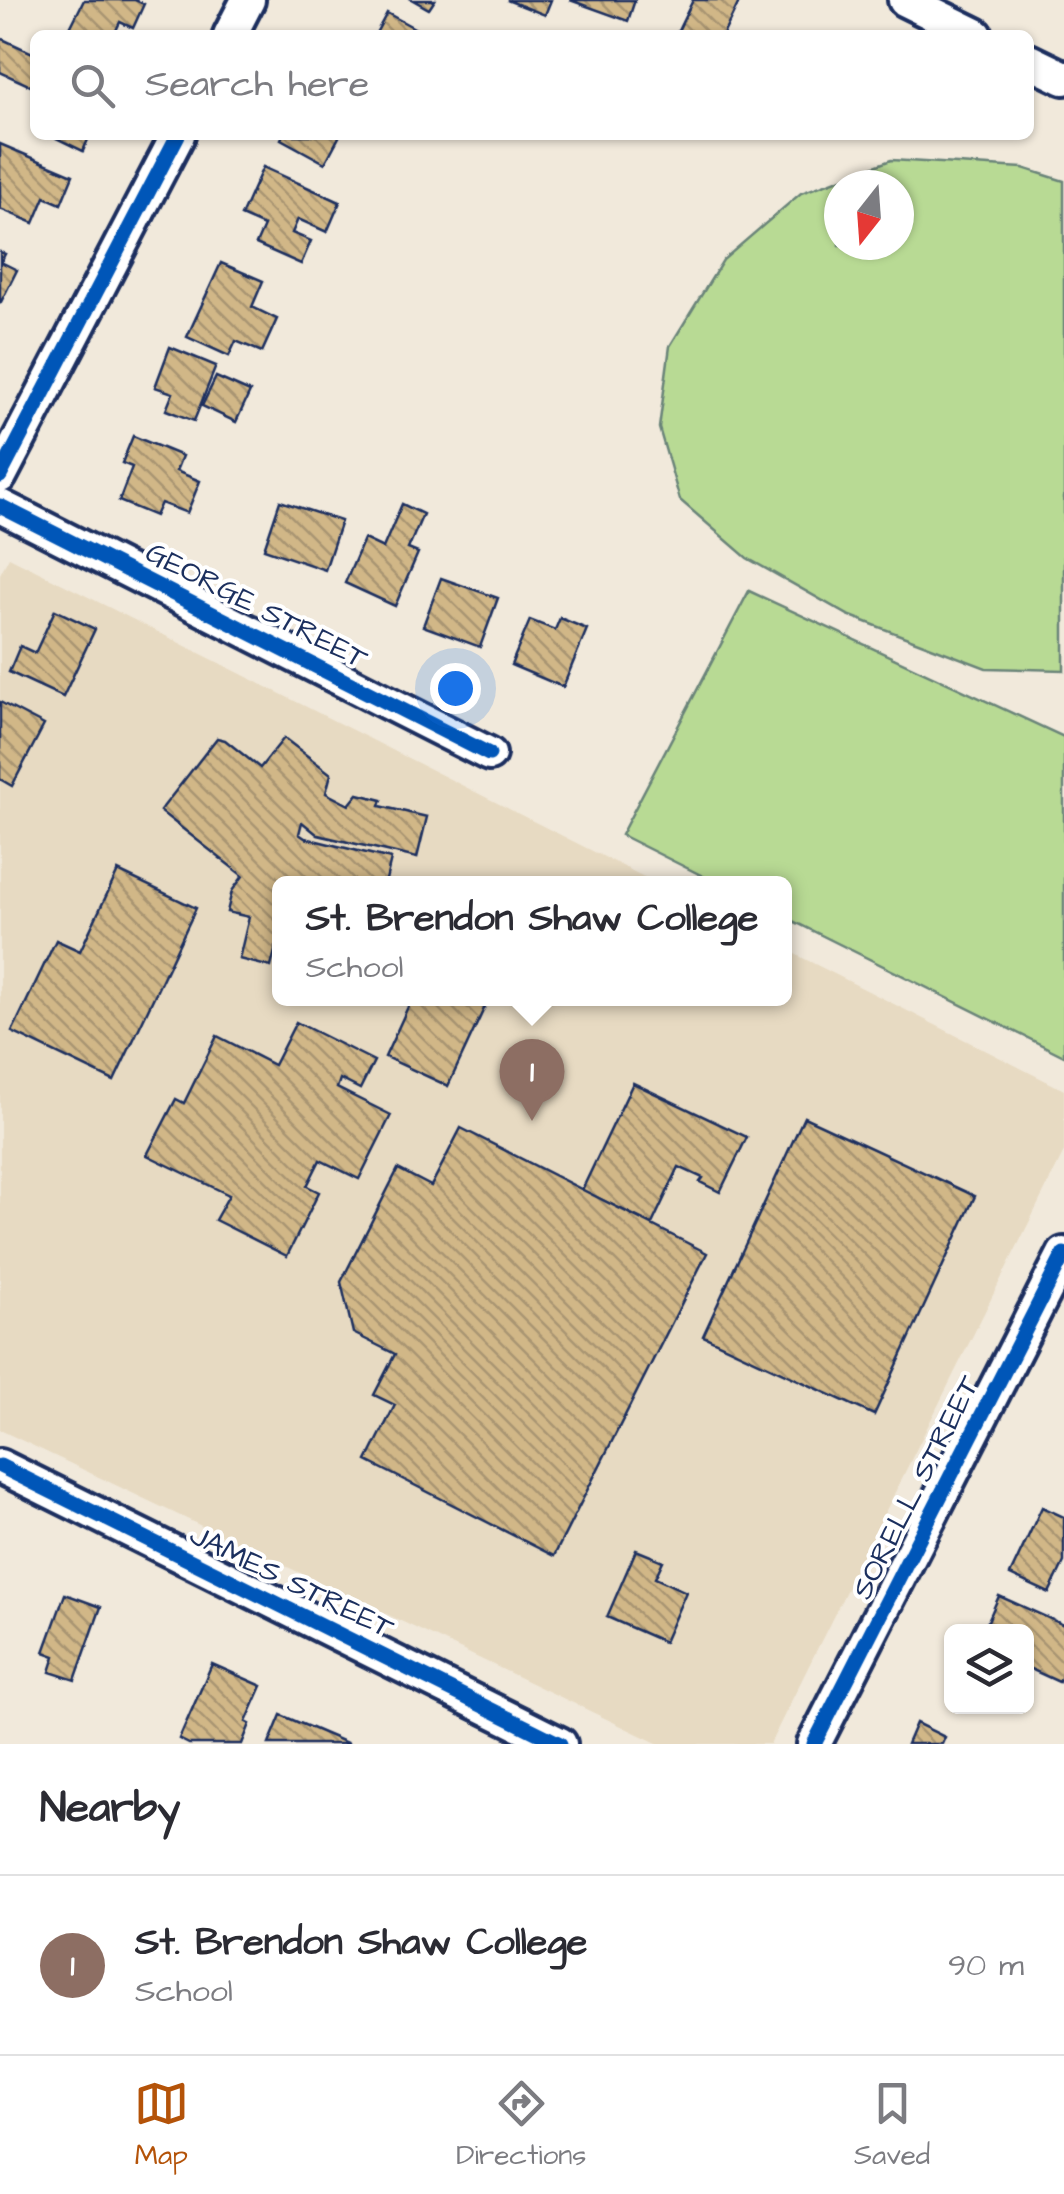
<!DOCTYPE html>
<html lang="en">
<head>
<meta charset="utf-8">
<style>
	:root { --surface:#fff; --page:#f7f7f7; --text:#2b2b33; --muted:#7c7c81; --line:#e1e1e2; --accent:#b45309 }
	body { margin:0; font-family:"Architects Daughter",sans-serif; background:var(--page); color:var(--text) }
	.controls { position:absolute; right:30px; bottom:30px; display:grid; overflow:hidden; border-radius:15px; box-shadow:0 2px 8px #0004 }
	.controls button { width:90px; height:90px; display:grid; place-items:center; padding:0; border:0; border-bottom:2px solid var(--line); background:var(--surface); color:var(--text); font:50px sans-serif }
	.compass { position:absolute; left:824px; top:170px; width:90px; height:90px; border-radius:50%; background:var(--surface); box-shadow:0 2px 8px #0004; rotate:197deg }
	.you { position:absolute; left:455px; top:688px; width:35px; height:35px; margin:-25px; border:8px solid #fff; border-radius:50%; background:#1a73e8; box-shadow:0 0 0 15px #1a73e833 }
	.badge { display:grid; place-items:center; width:65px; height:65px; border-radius:50%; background:var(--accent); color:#fff; font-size:32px; font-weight:700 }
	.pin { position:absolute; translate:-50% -82px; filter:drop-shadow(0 2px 5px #0008) }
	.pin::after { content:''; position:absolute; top:52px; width:35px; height:30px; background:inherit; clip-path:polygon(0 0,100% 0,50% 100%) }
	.popup { position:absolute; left:272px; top:876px; width:520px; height:130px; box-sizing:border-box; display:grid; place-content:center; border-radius:15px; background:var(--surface); filter:drop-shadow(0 2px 8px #0005); font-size:32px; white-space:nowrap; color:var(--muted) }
	.popup b { font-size:38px; color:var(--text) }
	.popup::after { content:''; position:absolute; left:50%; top:100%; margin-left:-20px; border:20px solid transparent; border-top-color:var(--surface) }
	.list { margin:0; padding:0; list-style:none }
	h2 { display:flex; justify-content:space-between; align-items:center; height:130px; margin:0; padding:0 40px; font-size:42px }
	h2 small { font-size:32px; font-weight:400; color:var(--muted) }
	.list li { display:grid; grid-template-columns:65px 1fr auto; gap:30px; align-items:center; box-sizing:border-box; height:180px; padding:0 40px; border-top:2px solid var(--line) }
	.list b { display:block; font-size:38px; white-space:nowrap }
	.list p { margin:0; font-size:32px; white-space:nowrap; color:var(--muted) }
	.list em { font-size:32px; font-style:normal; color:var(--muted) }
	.icon { flex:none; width:55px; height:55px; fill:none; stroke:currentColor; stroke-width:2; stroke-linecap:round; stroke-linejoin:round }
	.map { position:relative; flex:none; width:1064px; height:1744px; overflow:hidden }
	.search { position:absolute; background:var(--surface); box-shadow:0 2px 8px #0004; left:30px; right:30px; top:30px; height:110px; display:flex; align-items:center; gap:25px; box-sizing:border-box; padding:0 35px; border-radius:15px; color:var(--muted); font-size:38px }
	.sheet { height:310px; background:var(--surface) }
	nav { display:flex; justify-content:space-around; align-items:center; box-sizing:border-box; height:140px; border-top:2px solid var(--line); background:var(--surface); font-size:28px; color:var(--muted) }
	nav a { display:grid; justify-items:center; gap:5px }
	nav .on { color:var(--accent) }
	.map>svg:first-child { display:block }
	.built { fill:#e7dac2 }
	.garden { fill:#b8da94; stroke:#6a8479; stroke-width:2.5; fill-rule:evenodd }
	.building { fill:url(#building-back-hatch); stroke:#1b2f5e; stroke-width:2.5 }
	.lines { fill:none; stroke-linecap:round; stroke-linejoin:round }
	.minor-casing { stroke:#1b2f5e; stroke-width:40 }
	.minor { stroke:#fff; stroke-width:32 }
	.cycleway-casing { stroke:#fff; stroke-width:21 }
	.cycleway { stroke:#0057b8; stroke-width:15 }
	.labels { text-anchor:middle; stroke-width:8; stroke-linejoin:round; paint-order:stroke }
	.street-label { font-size:30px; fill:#1b2f5e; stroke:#fff }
</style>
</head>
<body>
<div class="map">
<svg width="1064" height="1744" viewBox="0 0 1064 1744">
	<defs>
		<pattern id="building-back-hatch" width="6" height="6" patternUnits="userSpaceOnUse" patternTransform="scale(2.5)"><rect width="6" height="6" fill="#d1b787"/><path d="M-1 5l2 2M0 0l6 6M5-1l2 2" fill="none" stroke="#a99572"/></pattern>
	</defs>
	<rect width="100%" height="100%" fill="#f1e9db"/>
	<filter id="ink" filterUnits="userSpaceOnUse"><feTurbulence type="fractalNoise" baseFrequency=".01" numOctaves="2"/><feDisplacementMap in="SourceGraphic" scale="20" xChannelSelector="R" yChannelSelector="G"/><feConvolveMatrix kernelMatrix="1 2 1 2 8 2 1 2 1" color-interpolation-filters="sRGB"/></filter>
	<g filter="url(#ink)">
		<path class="built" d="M 9,557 L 656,883 L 280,884 L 280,998 L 784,998 L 785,949 L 1064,1090 L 1064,1152 L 770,1744 L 659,1744 L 0,1430 L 0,574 Z"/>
		<g class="garden">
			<path d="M 891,160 L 1023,168 L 1064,181 L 1064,670 L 986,668 L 848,615 L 747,558 L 680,500 L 659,428 L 670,346 L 723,260 L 801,193 ZM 839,185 L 899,185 L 899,245 L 839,245 Z"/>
			<path d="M 749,591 L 1064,737 L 1064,1056 L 785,917 L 784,884 L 717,883 L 621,835 Z"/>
		</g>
		<g class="building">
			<path d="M 84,0 L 135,0 L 144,4 L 133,28 L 120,22 L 114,35 L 70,35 L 67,34 Z"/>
			<path d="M 413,0 L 435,0 L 429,9 Z"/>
			<path d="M 507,0 L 551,0 L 545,15 Z"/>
			<path d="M 570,0 L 635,0 L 628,21 Z"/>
			<path d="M 693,0 L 740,0 L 723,35 L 676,35 Z"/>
			<path d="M 387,13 L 427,35 L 375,35 Z"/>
			<path d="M 0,38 L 35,54 L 35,88 L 0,72 Z"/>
			<path d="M 55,135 L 90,135 L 83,151 L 54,137 Z"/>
			<path d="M 283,135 L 340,135 L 325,163 L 281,139 Z"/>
			<path d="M 0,144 L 73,175 L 61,204 L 45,197 L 34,223 L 0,209 Z"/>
			<path d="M 263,167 L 340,202 L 327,232 L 298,219 L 292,233 L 311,241 L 301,264 L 256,244 L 264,226 L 241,216 Z"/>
			<path d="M 0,252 L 5,254 L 1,262 L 17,270 L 0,304 Z"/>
			<path d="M 221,263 L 263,281 L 252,307 L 277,319 L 262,352 L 236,341 L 229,356 L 187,337 Z"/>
			<path d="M 170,347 L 216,366 L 194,421 L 166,410 L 173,393 L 155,387 Z"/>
			<path d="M 216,377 L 250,392 L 236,422 L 202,406 Z"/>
			<path d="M 133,436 L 182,456 L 176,471 L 200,481 L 187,513 L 161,503 L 155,516 L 119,501 L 132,467 L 122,463 Z"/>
			<path d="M 280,501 L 341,521 L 325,570 L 264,549 Z"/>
			<path d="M 402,504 L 423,514 L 408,549 L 418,553 L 395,606 L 345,583 L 364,539 L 383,548 Z"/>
			<path d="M 441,578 L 498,598 L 480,647 L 423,626 Z"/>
			<path d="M 55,610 L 95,629 L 63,697 L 9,672 L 20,646 L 35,653 Z"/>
			<path d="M 560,618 L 587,629 L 563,687 L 511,665 L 530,620 L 555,630 Z"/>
			<path d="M 0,702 L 44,725 L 12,786 L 0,779 Z"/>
			<path d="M 217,738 L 225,740 L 260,768 L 284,738 L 331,774 L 326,793 L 349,805 L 358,794 L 382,800 L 380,806 L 427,817 L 417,858 L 318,835 L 302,822 L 299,834 L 305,838 L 391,859 L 385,884 L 280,884 L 280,931 L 271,967 L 239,959 L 249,917 L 227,912 L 232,891 L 243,876 L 160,811 Z"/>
			<path d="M 118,871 L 196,908 L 114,1081 L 12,1032 L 56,940 L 80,951 Z"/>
			<path d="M 412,998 L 489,998 L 448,1086 L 385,1057 Z"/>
			<path d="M 296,1022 L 374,1061 L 360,1089 L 340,1079 L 337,1088 L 391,1115 L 359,1179 L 320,1160 L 307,1186 L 319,1192 L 287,1256 L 215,1220 L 229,1195 L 147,1155 L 176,1099 L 184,1103 L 217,1036 L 274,1065 Z"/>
			<path d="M 633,1083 L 747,1137 L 720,1192 L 700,1182 L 703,1178 L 679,1167 L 652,1224 L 582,1190 Z"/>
			<path d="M 804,1117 L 975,1196 L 874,1415 L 703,1336 Z"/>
			<path d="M 461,1128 L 707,1253 L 554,1556 L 367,1461 L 395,1405 L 374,1395 L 395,1354 L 353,1333 L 341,1282 L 398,1169 L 431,1186 Z"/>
			<path d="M 1042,1507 L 1064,1517 L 1064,1562 L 1049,1593 L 1010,1575 Z"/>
			<path d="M 636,1550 L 663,1561 L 655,1578 L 686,1592 L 664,1642 L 607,1617 Z"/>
			<path d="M 65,1594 L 101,1607 L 75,1680 L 50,1672 L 55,1656 L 44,1652 Z"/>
			<path d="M 999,1596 L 1064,1625 L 1064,1672 L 1059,1682 L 1026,1667 L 1026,1632 L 984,1630 Z"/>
			<path d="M 212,1664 L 262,1686 L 246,1722 L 250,1724 L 242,1744 L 189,1744 L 179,1739 Z"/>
			<path d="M 281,1715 L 349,1744 L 269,1744 Z"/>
			<path d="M 916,1723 L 945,1737 L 942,1744 L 907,1744 Z"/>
		</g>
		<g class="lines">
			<g class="minor-casing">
				<g id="minor">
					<path d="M 905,0 L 976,35"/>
					<path d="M 230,35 L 248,0"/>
					<path d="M 1029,61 L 1064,78"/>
					<path d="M 0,476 L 178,135"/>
					<path d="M 0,506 L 489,754"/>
					<path d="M 0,1466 L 560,1744"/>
					<path d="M 814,1744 L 1064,1254"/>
				</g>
			</g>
			<use href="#minor" class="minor"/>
			<g class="cycleway-casing">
				<g id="cycleway">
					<path d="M 0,476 L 178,135"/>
					<path d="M 0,506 L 489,754"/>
					<path d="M 0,1466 L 560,1744"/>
					<path d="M 814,1744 L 1064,1254"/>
				</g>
			</g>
			<use href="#cycleway" class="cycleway"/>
		</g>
	</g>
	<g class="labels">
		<g class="street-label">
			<text transform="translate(257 605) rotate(27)" y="10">GEORGE STREET</text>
			<text transform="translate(915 1487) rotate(-63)" y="10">SORELL STREET</text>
			<text transform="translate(292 1581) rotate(26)" y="10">JAMES STREET</text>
		</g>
	</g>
</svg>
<div class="controls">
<button><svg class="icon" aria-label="layers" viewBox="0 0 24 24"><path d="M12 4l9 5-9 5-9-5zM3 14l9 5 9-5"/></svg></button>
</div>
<svg class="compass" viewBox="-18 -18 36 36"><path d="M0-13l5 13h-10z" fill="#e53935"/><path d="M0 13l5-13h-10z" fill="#7c7c81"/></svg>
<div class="you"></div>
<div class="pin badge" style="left:532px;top:1121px;background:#8d6e63">1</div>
<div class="popup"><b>St. Brendon Shaw College</b>School</div>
<div class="search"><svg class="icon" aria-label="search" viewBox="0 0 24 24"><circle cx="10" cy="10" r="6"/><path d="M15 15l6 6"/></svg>Search here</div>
</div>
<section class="sheet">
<h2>Nearby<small></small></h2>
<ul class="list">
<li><span class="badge" style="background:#8d6e63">1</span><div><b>St. Brendon Shaw College</b><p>School</p></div><em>90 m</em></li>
</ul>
</section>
<nav>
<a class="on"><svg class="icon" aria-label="map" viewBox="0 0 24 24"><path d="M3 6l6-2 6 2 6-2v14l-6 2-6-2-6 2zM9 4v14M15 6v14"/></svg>Map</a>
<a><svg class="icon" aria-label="directions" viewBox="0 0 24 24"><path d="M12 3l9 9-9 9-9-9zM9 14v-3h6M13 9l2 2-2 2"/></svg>Directions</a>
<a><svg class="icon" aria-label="saved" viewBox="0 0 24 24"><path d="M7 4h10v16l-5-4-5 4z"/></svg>Saved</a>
</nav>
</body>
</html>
